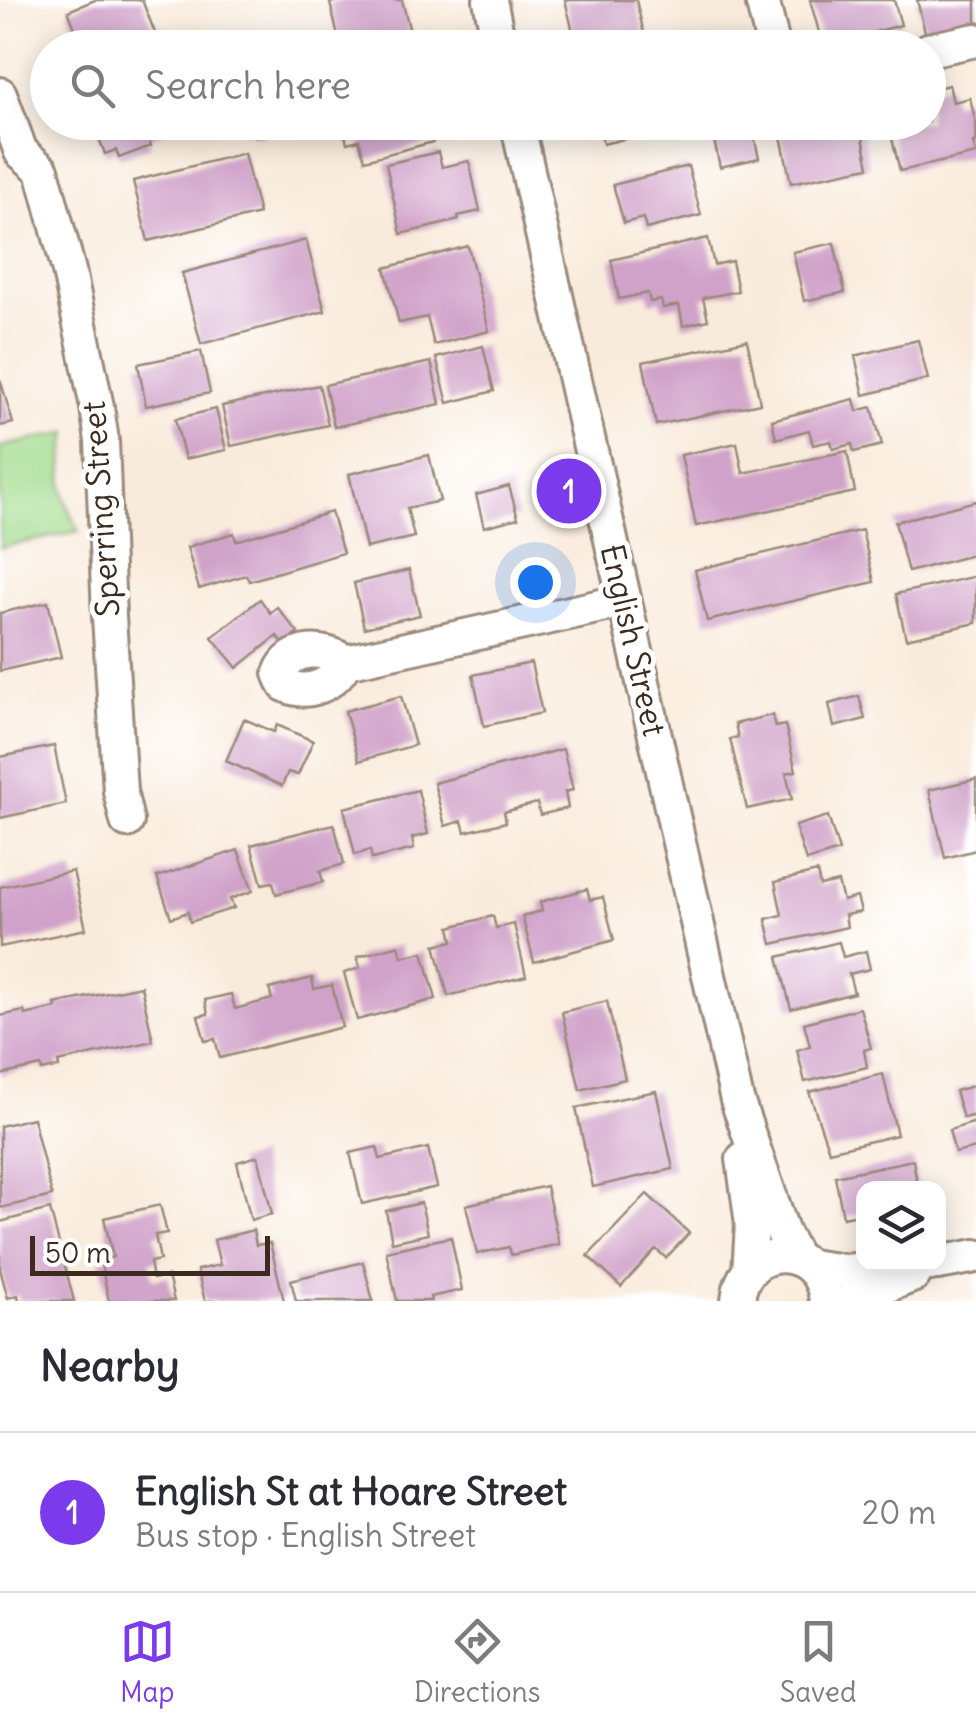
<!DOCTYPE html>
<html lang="en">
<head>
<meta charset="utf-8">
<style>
	:root { --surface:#fff; --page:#f7f7f7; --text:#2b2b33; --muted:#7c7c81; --line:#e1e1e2; --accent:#7c3aed }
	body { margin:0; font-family:Delius,sans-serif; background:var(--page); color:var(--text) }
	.controls { position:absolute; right:30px; bottom:30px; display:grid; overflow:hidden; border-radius:20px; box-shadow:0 5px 25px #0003 }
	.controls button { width:90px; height:90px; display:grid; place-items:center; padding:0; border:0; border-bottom:2px solid var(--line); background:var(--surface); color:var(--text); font:50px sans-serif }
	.scale { position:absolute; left:30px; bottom:25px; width:240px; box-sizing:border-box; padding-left:10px; border:5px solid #3b2a1e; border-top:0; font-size:28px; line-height:35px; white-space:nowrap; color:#3b2a1e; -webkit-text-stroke:8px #fff; paint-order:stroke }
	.you { position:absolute; left:535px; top:582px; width:35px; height:35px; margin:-25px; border:8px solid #fff; border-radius:50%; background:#1a73e8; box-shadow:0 0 0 15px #1a73e833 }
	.badge { display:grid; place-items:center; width:65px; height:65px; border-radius:50%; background:var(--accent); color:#fff; font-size:32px; font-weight:700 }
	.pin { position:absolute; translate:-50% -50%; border:5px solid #fff; box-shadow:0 2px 10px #0006 }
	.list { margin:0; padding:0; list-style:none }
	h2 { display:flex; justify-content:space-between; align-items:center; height:130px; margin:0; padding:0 40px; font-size:42px }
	h2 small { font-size:32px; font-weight:400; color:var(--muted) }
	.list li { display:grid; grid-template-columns:65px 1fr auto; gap:30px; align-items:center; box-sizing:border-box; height:160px; padding:0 40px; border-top:2px solid var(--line) }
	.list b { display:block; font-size:38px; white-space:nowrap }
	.list p { margin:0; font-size:32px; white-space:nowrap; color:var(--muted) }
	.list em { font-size:32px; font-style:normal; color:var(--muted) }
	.icon { flex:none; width:55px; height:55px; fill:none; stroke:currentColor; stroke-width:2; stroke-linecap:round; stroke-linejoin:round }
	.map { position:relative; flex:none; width:976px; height:1301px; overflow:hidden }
	.search { position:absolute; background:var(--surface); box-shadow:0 5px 25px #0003; left:30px; right:30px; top:30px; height:110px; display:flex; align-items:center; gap:25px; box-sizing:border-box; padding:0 35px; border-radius:55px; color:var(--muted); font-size:38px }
	.sheet { height:290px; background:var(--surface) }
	nav { display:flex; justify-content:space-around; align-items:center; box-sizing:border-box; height:140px; border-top:2px solid var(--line); background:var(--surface); font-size:28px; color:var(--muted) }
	nav a { display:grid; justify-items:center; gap:5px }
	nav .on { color:var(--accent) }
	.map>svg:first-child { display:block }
	.green { fill:#a4dd8f; stroke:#708456; stroke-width:2.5 }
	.building { fill:#d0a2c9 }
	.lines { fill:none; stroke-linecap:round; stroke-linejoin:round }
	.minor-casing { stroke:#9a8a7c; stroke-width:38 }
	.minor { stroke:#fff; stroke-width:32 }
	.labels { text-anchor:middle; stroke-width:10; stroke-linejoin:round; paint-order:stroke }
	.street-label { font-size:32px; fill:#3b2a1e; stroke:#fff }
</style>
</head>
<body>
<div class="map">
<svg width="976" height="1301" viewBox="0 0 976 1301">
	<rect width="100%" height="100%" fill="#fff"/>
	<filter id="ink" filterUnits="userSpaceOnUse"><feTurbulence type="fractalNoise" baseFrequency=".01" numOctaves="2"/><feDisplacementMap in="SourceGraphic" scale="20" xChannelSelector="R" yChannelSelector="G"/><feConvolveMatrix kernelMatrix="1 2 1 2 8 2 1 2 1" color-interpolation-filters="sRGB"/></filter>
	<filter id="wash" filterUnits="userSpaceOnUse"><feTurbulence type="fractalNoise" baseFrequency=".0048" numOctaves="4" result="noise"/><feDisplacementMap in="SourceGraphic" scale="40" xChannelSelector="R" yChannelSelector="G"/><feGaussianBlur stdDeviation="2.25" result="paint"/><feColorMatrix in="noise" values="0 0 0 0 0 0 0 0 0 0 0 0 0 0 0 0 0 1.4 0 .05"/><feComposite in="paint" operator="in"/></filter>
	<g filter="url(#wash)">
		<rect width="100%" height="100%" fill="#f9ebdb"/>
		<path class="green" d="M 68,432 C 61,474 57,492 79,531 L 0,548 L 0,447 Z"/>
		<g id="blocks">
			<g class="building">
				<path d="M 95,0 L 142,0 L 161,48 L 83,48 L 68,11 Z"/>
				<path d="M 340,0 L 402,0 L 414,48 L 341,48 L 330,3 Z"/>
				<path d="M 565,0 L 636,0 L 647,46 L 577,48 Z"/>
				<path d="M 810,0 L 894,0 L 901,25 L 823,46 Z"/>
				<path d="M 917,0 L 976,0 L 976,23 L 926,36 Z"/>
				<path d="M 949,85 L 953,102 L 970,98 L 976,124 L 976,142 L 973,143 L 976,154 L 900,171 L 888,122 L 928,122 L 928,90 Z"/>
				<path d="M 93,122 L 188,122 L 188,123 L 148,138 L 151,146 L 119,158 L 116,150 L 105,154 Z"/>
				<path d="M 251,122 L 280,122 L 282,129 L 255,137 Z"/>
				<path d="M 342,122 L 428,122 L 433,142 L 365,160 L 359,140 L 347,143 Z"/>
				<path d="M 598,122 L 665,122 L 667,129 L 603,144 Z"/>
				<path d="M 778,122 L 860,122 L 869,167 L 791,183 Z"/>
				<path d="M 752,127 L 759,158 L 720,167 L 713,136 Z"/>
				<path d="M 438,152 L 442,167 L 469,161 L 480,211 L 458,216 L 459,220 L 401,234 L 386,164 Z"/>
				<path d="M 244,153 L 259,214 L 148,241 L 133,181 Z"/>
				<path d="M 688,166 L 701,215 L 646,229 L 643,218 L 624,223 L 613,185 Z"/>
				<path d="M 708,238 L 714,265 L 732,261 L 738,291 L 703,298 L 708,320 L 683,326 L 679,305 L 663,308 L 661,300 L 650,302 L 648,293 L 619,299 L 611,260 Z"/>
				<path d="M 306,240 L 325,311 L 201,344 L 182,273 Z"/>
				<path d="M 834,243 L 845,292 L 804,301 L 793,252 Z"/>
				<path d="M 468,246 L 489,331 L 434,345 L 427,317 L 399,323 L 385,268 Z"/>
				<path d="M 747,340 L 760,403 L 656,425 L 643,362 Z"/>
				<path d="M 918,340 L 928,379 L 864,395 L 855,356 Z"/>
				<path d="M 483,346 L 494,391 L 448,403 L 436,358 Z"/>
				<path d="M 201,351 L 210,393 L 146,406 L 138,364 Z"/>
				<path d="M 431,362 L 440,404 L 334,427 L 325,385 Z"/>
				<path d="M 0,379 L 13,423 L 0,426 Z"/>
				<path d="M 319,385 L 328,425 L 231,446 L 222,406 Z"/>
				<path d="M 854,399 L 857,411 L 872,407 L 882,445 L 854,452 L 852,444 L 833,449 L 831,441 L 813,445 L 809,430 L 776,439 L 772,420 Z"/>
				<path d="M 216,409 L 226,450 L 185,459 L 175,419 Z"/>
				<path d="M 737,443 L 743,473 L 847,451 L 855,492 L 696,526 L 681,455 Z"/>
				<path d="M 429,455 L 440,501 L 407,508 L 414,537 L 366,548 L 349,474 Z"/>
				<path d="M 509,486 L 518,518 L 484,527 L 476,495 Z"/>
				<path d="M 976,501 L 976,554 L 908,572 L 895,522 Z"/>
				<path d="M 331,512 L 343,553 L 249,581 L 246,575 L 199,589 L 187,547 L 234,533 L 236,541 Z"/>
				<path d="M 862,530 L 874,582 L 707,621 L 695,570 Z"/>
				<path d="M 409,570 L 420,615 L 364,628 L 354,583 Z"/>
				<path d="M 976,576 L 976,623 L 906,639 L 896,594 Z"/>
				<path d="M 260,599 L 270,613 L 277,607 L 298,633 L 284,644 L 277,636 L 237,668 L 212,637 Z"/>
				<path d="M 48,602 L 61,657 L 0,671 L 0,613 Z"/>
				<path d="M 531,663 L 542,713 L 484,726 L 473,675 Z"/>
				<path d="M 401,696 L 415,745 L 359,761 L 345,711 Z"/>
				<path d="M 859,696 L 865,719 L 834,727 L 829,704 Z"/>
				<path d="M 772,715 L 775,727 L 785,725 L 796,771 L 786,773 L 792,799 L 747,809 L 730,739 L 738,737 L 735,724 Z"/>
				<path d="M 244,719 L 274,732 L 277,725 L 313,741 L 298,775 L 288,772 L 282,786 L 226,761 Z"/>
				<path d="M 54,746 L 66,804 L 0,818 L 0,757 Z"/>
				<path d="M 563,749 L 573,790 L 565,792 L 568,808 L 540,815 L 537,803 L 504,812 L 506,822 L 465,832 L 462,821 L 445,826 L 434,783 Z"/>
				<path d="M 976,779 L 976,850 L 945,858 L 929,790 Z"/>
				<path d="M 418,790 L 428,834 L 412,838 L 414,849 L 372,859 L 370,850 L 355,855 L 344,808 Z"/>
				<path d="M 828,816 L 839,851 L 806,861 L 795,826 Z"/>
				<path d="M 334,824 L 344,864 L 320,871 L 323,882 L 276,894 L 273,882 L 262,884 L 251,845 Z"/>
				<path d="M 238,850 L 253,891 L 230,899 L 234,908 L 190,922 L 188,912 L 171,918 L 157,877 Z"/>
				<path d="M 73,871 L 86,929 L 0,947 L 0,887 Z"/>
				<path d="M 817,872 L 820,886 L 838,882 L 843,901 L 857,897 L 861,912 L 845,915 L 847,927 L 772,944 L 766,919 L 782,915 L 775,882 Z"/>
				<path d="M 587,889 L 590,900 L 603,897 L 614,940 L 534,962 L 522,916 L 542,911 L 540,902 Z"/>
				<path d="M 493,916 L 496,928 L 514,924 L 526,976 L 448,996 L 435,945 L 453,941 L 450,927 Z"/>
				<path d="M 839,942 L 843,957 L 866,951 L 870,969 L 849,974 L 854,993 L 791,1009 L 778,957 Z"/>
				<path d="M 399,945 L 402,957 L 423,952 L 436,999 L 357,1020 L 344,973 L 360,968 L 357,957 Z"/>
				<path d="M 312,978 L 314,989 L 332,985 L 342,1027 L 220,1058 L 215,1039 L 205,1041 L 198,1016 L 208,1014 L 205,1000 L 231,994 L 235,1009 L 272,999 L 269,989 Z"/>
				<path d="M 141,986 L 153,1041 L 58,1062 L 59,1067 L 42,1071 L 41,1066 L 0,1075 L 0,1016 L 24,1011 L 25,1015 L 56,1008 L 55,1004 Z"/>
				<path d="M 607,1001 L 625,1079 L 580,1090 L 562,1012 Z"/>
				<path d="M 860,1008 L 871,1048 L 864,1050 L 867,1067 L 805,1082 L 797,1050 L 810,1046 L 804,1023 Z"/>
				<path d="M 883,1074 L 897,1135 L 829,1151 L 809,1092 Z"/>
				<path d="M 976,1085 L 976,1115 L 963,1118 L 955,1091 Z"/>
				<path d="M 656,1091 L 673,1169 L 593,1187 L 576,1108 Z"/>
				<path d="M 33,1118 L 52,1196 L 0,1208 L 0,1126 Z"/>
				<path d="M 976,1122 L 976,1148 L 955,1153 L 949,1130 Z"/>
				<path d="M 377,1147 L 380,1159 L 428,1148 L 437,1187 L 362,1204 L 350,1153 Z"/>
				<path d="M 258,1156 L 272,1214 L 251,1220 L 237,1162 Z"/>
				<path d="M 913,1160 L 918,1188 L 864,1188 L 864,1213 L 843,1217 L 835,1176 Z"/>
				<path d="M 546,1186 L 559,1244 L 511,1255 L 509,1247 L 477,1254 L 466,1205 Z"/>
				<path d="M 647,1194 L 689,1233 L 666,1258 L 656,1249 L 621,1287 L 588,1256 Z"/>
				<path d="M 421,1203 L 428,1234 L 392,1242 L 386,1211 Z"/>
				<path d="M 160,1205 L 167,1233 L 155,1235 L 160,1260 L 150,1262 L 153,1279 L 168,1276 L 174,1301 L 109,1301 L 100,1260 L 113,1257 L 104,1218 Z"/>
				<path d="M 50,1209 L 74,1301 L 19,1301 L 18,1295 L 8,1298 L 0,1269 L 0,1222 Z"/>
				<path d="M 253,1230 L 256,1245 L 270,1243 L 284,1301 L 205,1301 L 197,1270 L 220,1265 L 214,1240 Z"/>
				<path d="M 451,1237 L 462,1290 L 430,1297 L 431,1301 L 397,1301 L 386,1251 Z"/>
				<path d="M 363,1262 L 373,1301 L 296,1301 L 291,1280 Z"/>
			</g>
		</g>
	</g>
	<g filter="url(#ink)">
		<use href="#blocks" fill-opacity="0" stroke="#9a8a7c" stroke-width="2.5"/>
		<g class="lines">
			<g class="minor-casing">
				<g id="minor">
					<path d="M 490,0 L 500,48"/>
					<path d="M 762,0 L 774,48"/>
					<path d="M 928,50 L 976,40"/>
					<path d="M 0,94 L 21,152 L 42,170 L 69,271 L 97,407 L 102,441 L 109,617 L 120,791 L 127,821"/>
					<path d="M 517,122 L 737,1100 L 783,1233 L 797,1259"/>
					<path d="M 346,662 C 334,684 309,697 285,685 L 280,673 C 290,646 325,647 346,662 L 624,601"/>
					<path d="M 743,1159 L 752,1224 L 749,1272"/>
					<path d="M 938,1263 L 976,1256"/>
					<path d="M 810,1266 L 844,1271 L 931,1264"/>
					<path d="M 738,1301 C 742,1242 821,1241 826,1301"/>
					<path d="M 848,1301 L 914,1275"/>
				</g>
			</g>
			<use href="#minor" class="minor"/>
		</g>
	</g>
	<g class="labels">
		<g class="street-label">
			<text transform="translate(101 509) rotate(-94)" y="11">Sperring Street</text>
			<text transform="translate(633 640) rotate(77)" y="11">English Street</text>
		</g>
	</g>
</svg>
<div class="controls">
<button><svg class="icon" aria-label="layers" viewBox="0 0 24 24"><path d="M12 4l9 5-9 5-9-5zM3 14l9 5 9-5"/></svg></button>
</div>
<div class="scale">50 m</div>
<div class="you"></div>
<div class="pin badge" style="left:569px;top:491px">1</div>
<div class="search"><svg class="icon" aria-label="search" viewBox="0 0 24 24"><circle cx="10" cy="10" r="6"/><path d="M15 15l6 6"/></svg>Search here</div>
</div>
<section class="sheet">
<h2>Nearby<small></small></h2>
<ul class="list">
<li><span class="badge">1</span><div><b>English St at Hoare Street</b><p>Bus stop · English Street</p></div><em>20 m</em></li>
</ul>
</section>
<nav>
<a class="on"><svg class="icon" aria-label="map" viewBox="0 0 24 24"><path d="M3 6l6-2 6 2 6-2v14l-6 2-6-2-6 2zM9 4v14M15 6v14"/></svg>Map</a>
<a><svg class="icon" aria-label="directions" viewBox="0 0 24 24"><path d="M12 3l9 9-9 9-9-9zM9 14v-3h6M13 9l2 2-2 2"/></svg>Directions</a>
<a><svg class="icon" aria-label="saved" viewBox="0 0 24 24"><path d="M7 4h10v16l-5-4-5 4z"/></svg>Saved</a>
</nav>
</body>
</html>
